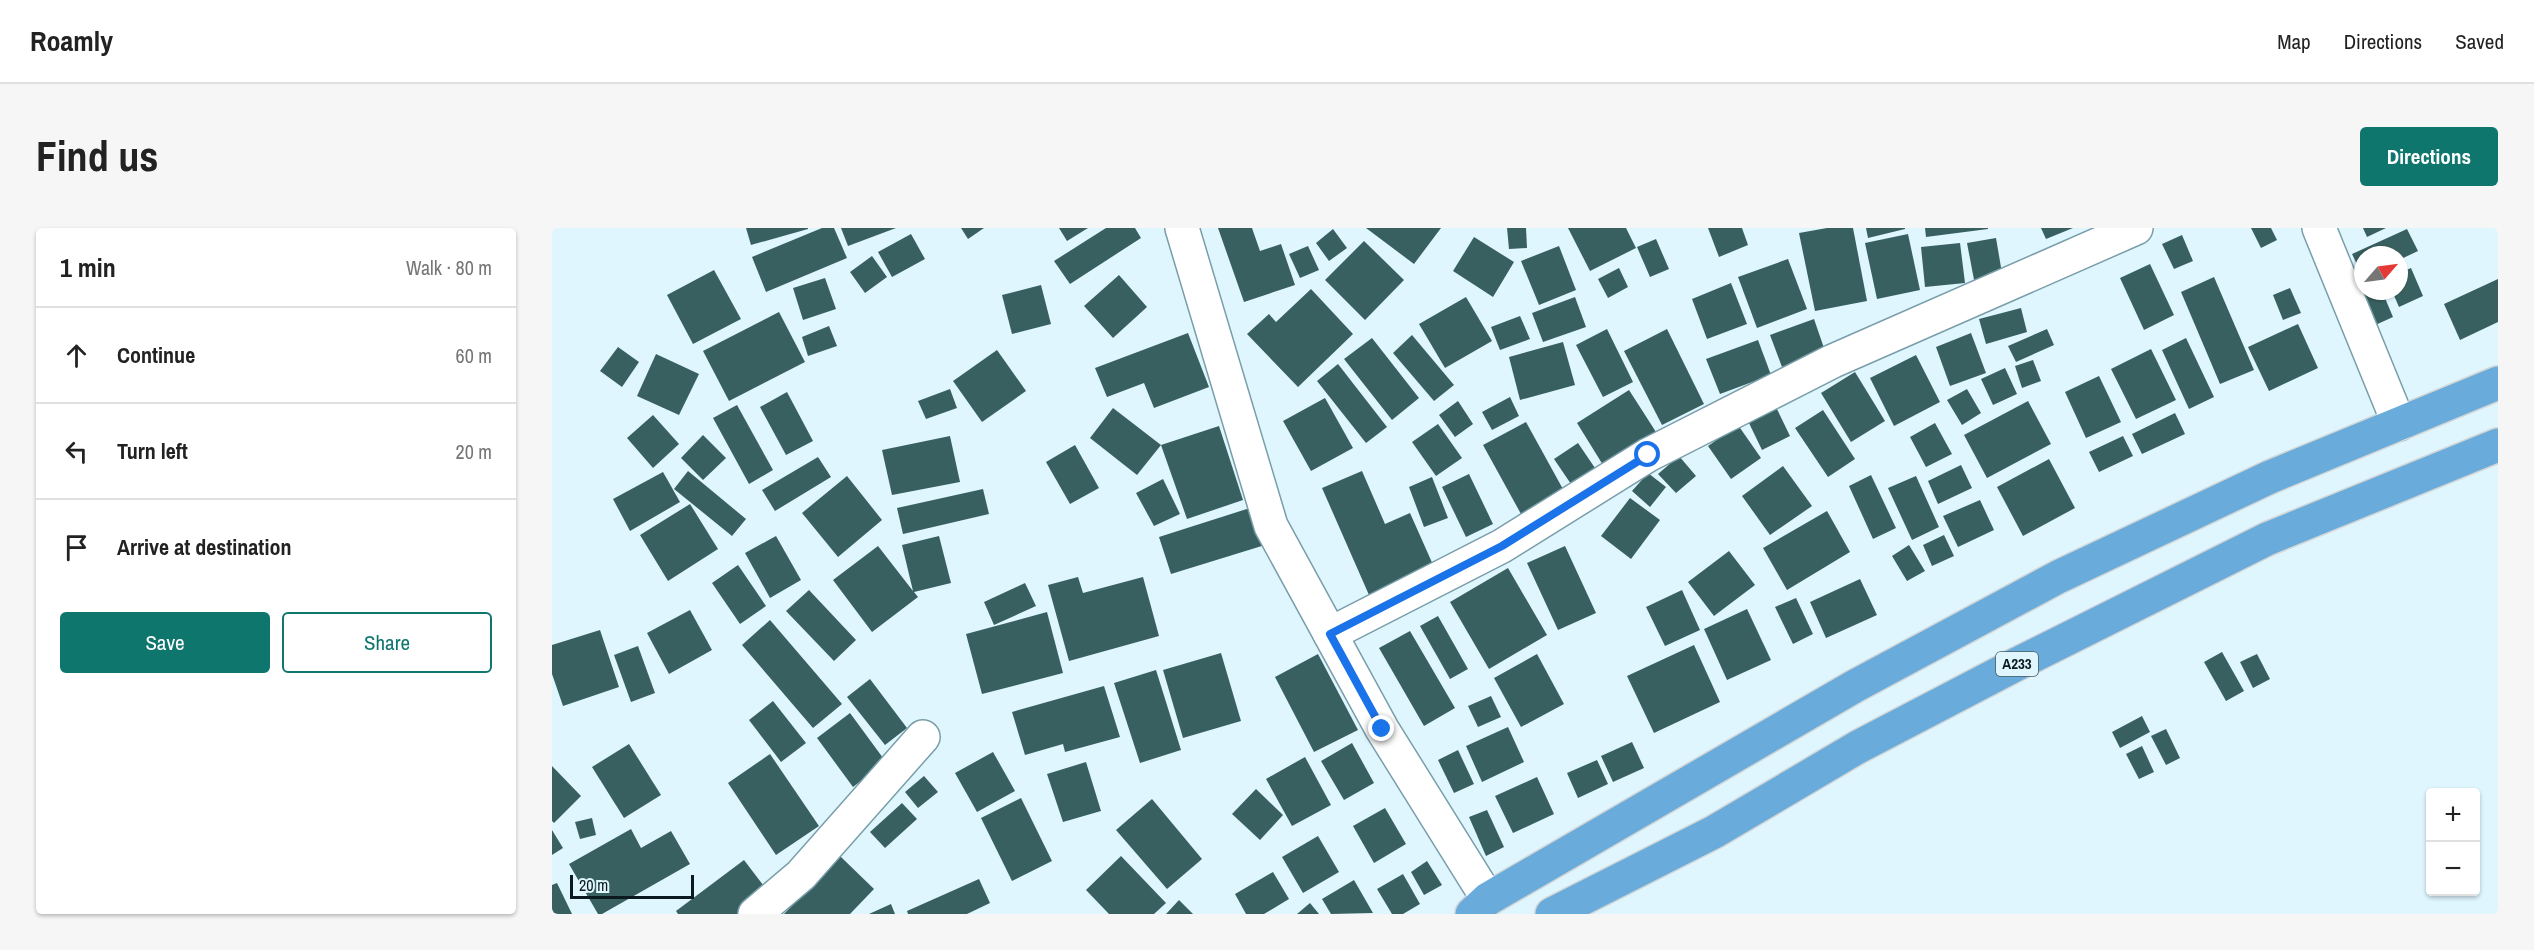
<!DOCTYPE html>
<html lang="en">
<head>
<meta charset="utf-8">
<style>
	:root { --surface:#fff; --page:#f6f6f6; --text:#222; --muted:#767676; --line:#e0e0e0; --accent:#0f766e }
	body { margin:0; font-family:"Archivo Narrow",sans-serif; background:var(--page); color:var(--text) }
	.controls { position:absolute; right:18px; bottom:18px; display:grid; overflow:hidden; border-radius:6px; box-shadow:0 2px 4px #0004 }
	.controls button { width:54px; height:54px; display:grid; place-items:center; padding:0; border:0; border-bottom:2px solid var(--line); background:var(--surface); color:var(--text); font:30px sans-serif }
	.compass { position:absolute; left:1802px; top:18px; width:54px; height:54px; border-radius:50%; background:var(--surface); box-shadow:0 2px 4px #0004; rotate:62deg }
	.scale { position:absolute; left:18px; bottom:15px; width:124px; box-sizing:border-box; padding-left:6px; border:3px solid #0b1a1e; border-top:0; font-size:16px; line-height:21px; white-space:nowrap; color:#0b1a1e; -webkit-text-stroke:4px #dff6fe; paint-order:stroke }
	.stop { position:absolute; width:18px; height:18px; margin:-14px; border:4px solid #1a73e8; border-radius:50%; background:#fff }
	.stop.end { background:#1a73e8; border-color:#fff; box-shadow:0 2px 6px #0008 }
	.list { margin:0; padding:0; list-style:none }
	h2 { display:flex; justify-content:space-between; align-items:center; height:78px; margin:0; padding:0 24px; font-size:26px }
	h2 small { font-size:20px; font-weight:400; color:var(--muted) }
	.list li { display:grid; grid-template-columns:39px 1fr auto; gap:18px; align-items:center; box-sizing:border-box; height:96px; padding:0 24px; border-top:2px solid var(--line) }
	.list b { display:block; font-size:22px; white-space:nowrap }
	.list em { font-size:20px; font-style:normal; color:var(--muted) }
	.actions { display:flex; gap:12px; padding:18px 24px }
	.actions a { flex:1; padding:14px 0; border:2px solid var(--accent); border-radius:6px; text-align:center; font-size:21px; color:var(--accent) }
	.actions .main { background:var(--accent); color:#fff }
	.icon { flex:none; width:33px; height:33px; fill:none; stroke:currentColor; stroke-width:2; stroke-linecap:round; stroke-linejoin:round }
	.map { position:relative; flex:none; width:1946px; height:686px; overflow:hidden; border-radius:6px }
	header { display:flex; align-items:center; gap:36px; box-sizing:border-box; height:84px; padding:0 30px; background:var(--surface); border-bottom:2px solid var(--line) }
	header strong { font-size:28px }
	nav { display:flex; gap:33px; margin-inline-start:auto; font-size:21px }
	.intro { display:flex; align-items:center; justify-content:space-between; box-sizing:border-box; height:144px; padding:0 36px }
	h1 { margin:0; font-size:42px }
	.button { padding:15px 27px; border-radius:6px; background:var(--accent); color:#fff; font-size:21px; font-weight:700 }
	main { display:flex; gap:36px; padding:0 36px }
	aside { flex:1; background:var(--surface); border-radius:6px; box-shadow:0 2px 4px #0004 }
	.map>svg:first-child { display:block }
	.building { fill:#396060 }
	.lines { fill:none; stroke-linecap:round; stroke-linejoin:round }
	.minor-casing { stroke:#799eaa; stroke-width:36 }
	.highway-casing { stroke:#d3d6d6; stroke-width:36 }
	.minor { stroke:#fff; stroke-width:33 }
	.highway { stroke:#69acdb; stroke-width:33 }
	.route { stroke:#1a73e8; stroke-width:8 }
	.labels { text-anchor:middle; stroke-width:6; stroke-linejoin:round; paint-order:stroke }
	.shield { fill:#dff6fe; stroke:#4b5c61; stroke-width:1.5 }
	.shield-label { font-size:15px; font-weight:bold; fill:#0b1a1e }
</style>
</head>
<body>
<header>
<strong>Roamly</strong>
<nav><a>Map</a><a>Directions</a><a>Saved</a></nav>
</header>
<div class="intro"><h1>Find us</h1><a class="button">Directions</a></div>
<main>
<aside>
<h2>1 min<small>Walk · 80 m</small></h2>
<ul class="list">
<li><svg class="icon" aria-label="ahead" viewBox="0 0 24 24"><path d="M12 20V5M6 11l6-6 6 6"/></svg><div><b>Continue</b></div><em>60 m</em></li>
<li><svg class="icon" aria-label="left" viewBox="0 0 24 24"><path d="M17 20v-9H6M10 6l-5 5 5 5"/></svg><div><b>Turn left</b></div><em>20 m</em></li>
<li><svg class="icon" aria-label="arrive" viewBox="0 0 24 24"><path d="M6 21V4h12l-3 4 3 4H6"/></svg><div><b>Arrive at destination</b></div></li>
</ul>
<div class="actions"><a class="main">Save</a><a>Share</a></div>
</aside>
<div class="map">
<svg width="1946" height="686" viewBox="0 0 1946 686">
	<rect width="100%" height="100%" fill="#dff6fe"/>
	<g class="building">
		<path d="M 194,0 L 256,0 L 256,1 L 199,17 Z"/>
		<path d="M 270,0 L 282,0 L 295,30 L 214,64 L 200,29 Z"/>
		<path d="M 289,0 L 344,0 L 296,18 Z"/>
		<path d="M 409,0 L 432,0 L 416,11 Z"/>
		<path d="M 507,0 L 536,0 L 515,13 Z"/>
		<path d="M 554,0 L 583,0 L 589,10 L 518,56 L 502,33 Z"/>
		<path d="M 666,0 L 700,0 L 708,23 L 729,16 L 743,57 L 692,74 Z"/>
		<path d="M 814,0 L 889,0 L 862,36 Z"/>
		<path d="M 955,0 L 974,0 L 975,20 L 957,21 Z"/>
		<path d="M 1016,0 L 1074,0 L 1084,20 L 1038,43 Z"/>
		<path d="M 1156,0 L 1190,0 L 1196,17 L 1167,29 Z"/>
		<path d="M 1275,0 L 1301,0 L 1315,73 L 1263,83 L 1247,5 Z"/>
		<path d="M 1314,0 L 1353,0 L 1353,1 L 1316,10 Z"/>
		<path d="M 1373,0 L 1436,0 L 1436,1 L 1374,9 Z"/>
		<path d="M 1489,0 L 1521,0 L 1494,11 Z"/>
		<path d="M 1699,0 L 1719,0 L 1725,12 L 1709,20 Z"/>
		<path d="M 1811,0 L 1834,0 L 1815,9 Z"/>
		<path d="M 781,1 L 795,20 L 777,33 L 764,15 Z"/>
		<path d="M 1855,1 L 1866,23 L 1847,32 L 1847,27 L 1811,27 L 1811,49 L 1800,26 Z"/>
		<path d="M 359,6 L 373,31 L 340,49 L 326,24 Z"/>
		<path d="M 1356,6 L 1368,62 L 1325,71 L 1313,15 Z"/>
		<path d="M 1630,7 L 1641,33 L 1622,41 L 1610,16 Z"/>
		<path d="M 922,9 L 962,34 L 941,69 L 901,43 Z"/>
		<path d="M 1444,10 L 1451,51 L 1423,57 L 1415,15 Z"/>
		<path d="M 1104,11 L 1117,41 L 1098,49 L 1085,19 Z"/>
		<path d="M 812,13 L 852,52 L 813,92 L 773,52 Z"/>
		<path d="M 1408,15 L 1413,55 L 1373,59 L 1369,19 Z"/>
		<path d="M 756,18 L 767,42 L 748,50 L 737,26 Z"/>
		<path d="M 1007,18 L 1024,62 L 987,77 L 969,33 Z"/>
		<path d="M 320,28 L 335,49 L 313,65 L 298,44 Z"/>
		<path d="M 1236,31 L 1255,81 L 1205,100 L 1186,49 Z"/>
		<path d="M 1598,36 L 1622,87 L 1592,102 L 1568,50 Z"/>
		<path d="M 1067,40 L 1076,59 L 1056,70 L 1046,51 Z"/>
		<path d="M 1859,40 L 1871,68 L 1847,79 L 1840,63 L 1847,63 L 1847,45 Z"/>
		<path d="M 162,42 L 189,91 L 141,116 L 115,67 Z"/>
		<path d="M 567,47 L 595,79 L 561,110 L 532,78 Z"/>
		<path d="M 1662,49 L 1702,142 L 1668,156 L 1629,64 Z"/>
		<path d="M 273,50 L 284,81 L 251,92 L 241,60 Z"/>
		<path d="M 1946,51 L 1946,94 L 1908,112 L 1892,76 Z"/>
		<path d="M 1179,55 L 1195,96 L 1155,111 L 1140,71 Z"/>
		<path d="M 489,57 L 499,96 L 460,106 L 450,67 Z"/>
		<path d="M 1738,60 L 1749,85 L 1731,92 L 1721,67 Z"/>
		<path d="M 1811,60 L 1811,63 L 1830,63 L 1841,89 L 1819,99 L 1803,64 Z"/>
		<path d="M 759,61 L 801,106 L 746,159 L 695,106 L 717,86 L 724,94 Z"/>
		<path d="M 914,69 L 940,113 L 893,140 L 867,96 Z"/>
		<path d="M 1023,69 L 1034,99 L 991,114 L 980,85 Z"/>
		<path d="M 1469,80 L 1475,104 L 1434,116 L 1427,91 Z"/>
		<path d="M 227,84 L 253,134 L 177,173 L 151,123 Z"/>
		<path d="M 968,88 L 978,111 L 948,122 L 939,99 Z"/>
		<path d="M 1262,91 L 1273,123 L 1230,139 L 1218,107 Z"/>
		<path d="M 1746,96 L 1766,140 L 1717,163 L 1696,119 Z"/>
		<path d="M 277,98 L 285,118 L 256,128 L 250,109 Z"/>
		<path d="M 1055,101 L 1081,154 L 1051,169 L 1024,117 Z"/>
		<path d="M 1115,101 L 1152,176 L 1110,197 L 1072,123 Z"/>
		<path d="M 1495,101 L 1502,117 L 1464,134 L 1456,118 Z"/>
		<path d="M 636,105 L 657,159 L 602,180 L 592,155 L 555,169 L 543,140 Z"/>
		<path d="M 1419,105 L 1434,145 L 1398,158 L 1384,119 Z"/>
		<path d="M 860,107 L 902,157 L 882,173 L 841,125 Z"/>
		<path d="M 820,110 L 867,170 L 840,192 L 792,131 Z"/>
		<path d="M 1634,110 L 1662,169 L 1637,181 L 1610,122 Z"/>
		<path d="M 1206,112 L 1219,147 L 1168,166 L 1154,131 Z"/>
		<path d="M 1011,114 L 1023,157 L 968,172 L 957,129 Z"/>
		<path d="M 66,119 L 87,134 L 70,159 L 48,143 Z"/>
		<path d="M 1599,121 L 1624,172 L 1584,191 L 1559,141 Z"/>
		<path d="M 445,122 L 474,163 L 430,194 L 401,153 Z"/>
		<path d="M 104,126 L 147,146 L 127,187 L 85,168 Z"/>
		<path d="M 1364,127 L 1388,174 L 1342,198 L 1318,150 Z"/>
		<path d="M 1481,132 L 1489,153 L 1470,160 L 1463,138 Z"/>
		<path d="M 786,136 L 835,199 L 814,215 L 765,153 Z"/>
		<path d="M 1453,140 L 1465,166 L 1441,177 L 1429,151 Z"/>
		<path d="M 1303,144 L 1333,193 L 1299,214 L 1269,165 Z"/>
		<path d="M 1547,148 L 1569,194 L 1534,210 L 1513,164 Z"/>
		<path d="M 398,161 L 405,180 L 374,191 L 366,173 Z"/>
		<path d="M 1415,161 L 1429,185 L 1410,197 L 1395,172 Z"/>
		<path d="M 1077,162 L 1104,204 L 1051,237 L 1025,195 Z"/>
		<path d="M 235,164 L 261,213 L 234,227 L 208,179 Z"/>
		<path d="M 958,169 L 967,188 L 940,202 L 930,184 Z"/>
		<path d="M 773,170 L 801,220 L 759,243 L 731,193 Z"/>
		<path d="M 906,173 L 921,196 L 903,209 L 887,187 Z"/>
		<path d="M 1476,173 L 1499,216 L 1435,250 L 1412,207 Z"/>
		<path d="M 185,177 L 221,242 L 197,256 L 161,190 Z"/>
		<path d="M 1224,179 L 1238,208 L 1210,222 L 1196,193 Z"/>
		<path d="M 561,180 L 609,217 L 585,247 L 538,210 Z"/>
		<path d="M 1271,182 L 1303,231 L 1276,249 L 1243,200 Z"/>
		<path d="M 1623,185 L 1633,206 L 1590,226 L 1580,206 Z"/>
		<path d="M 101,187 L 127,216 L 101,240 L 75,210 Z"/>
		<path d="M 974,194 L 1012,263 L 969,286 L 931,217 Z"/>
		<path d="M 1383,195 L 1400,226 L 1374,239 L 1358,209 Z"/>
		<path d="M 886,196 L 910,230 L 884,248 L 860,214 Z"/>
		<path d="M 1186,197 L 1209,230 L 1179,251 L 1156,218 Z"/>
		<path d="M 667,198 L 691,272 L 635,291 L 609,217 Z"/>
		<path d="M 151,207 L 174,230 L 151,252 L 129,230 Z"/>
		<path d="M 398,208 L 408,254 L 340,267 L 330,222 Z"/>
		<path d="M 1571,208 L 1581,228 L 1547,244 L 1537,224 Z"/>
		<path d="M 1026,215 L 1045,243 L 1021,259 L 1002,231 Z"/>
		<path d="M 523,217 L 547,260 L 518,276 L 494,234 Z"/>
		<path d="M 1127,228 L 1144,248 L 1124,265 L 1106,246 Z"/>
		<path d="M 266,229 L 279,249 L 223,283 L 210,262 Z"/>
		<path d="M 1497,231 L 1523,280 L 1471,308 L 1445,259 Z"/>
		<path d="M 1409,237 L 1420,260 L 1386,276 L 1376,253 Z"/>
		<path d="M 1231,238 L 1260,278 L 1218,307 L 1190,268 Z"/>
		<path d="M 136,243 L 194,291 L 180,308 L 122,261 Z"/>
		<path d="M 810,243 L 833,296 L 858,285 L 882,339 L 817,367 L 770,260 Z"/>
		<path d="M 111,244 L 128,274 L 78,303 L 61,271 Z"/>
		<path d="M 1096,245 L 1114,259 L 1098,279 L 1080,263 Z"/>
		<path d="M 917,246 L 941,296 L 914,309 L 890,259 Z"/>
		<path d="M 1319,247 L 1344,300 L 1321,311 L 1297,258 Z"/>
		<path d="M 295,248 L 330,292 L 286,329 L 250,285 Z"/>
		<path d="M 1364,248 L 1387,299 L 1360,312 L 1336,260 Z"/>
		<path d="M 880,249 L 896,290 L 872,299 L 857,259 Z"/>
		<path d="M 611,251 L 628,286 L 602,298 L 584,265 Z"/>
		<path d="M 431,261 L 437,286 L 351,306 L 345,280 Z"/>
		<path d="M 1078,270 L 1108,292 L 1079,331 L 1049,308 Z"/>
		<path d="M 1428,272 L 1442,302 L 1406,319 L 1391,288 Z"/>
		<path d="M 138,276 L 166,321 L 116,353 L 88,307 Z"/>
		<path d="M 701,279 L 713,317 L 619,346 L 607,309 Z"/>
		<path d="M 1275,283 L 1298,324 L 1235,362 L 1211,320 Z"/>
		<path d="M 1392,307 L 1402,328 L 1380,338 L 1371,317 Z"/>
		<path d="M 224,308 L 249,352 L 218,370 L 193,325 Z"/>
		<path d="M 387,308 L 399,355 L 362,364 L 366,369 L 320,404 L 281,352 L 326,318 L 361,363 L 350,317 Z"/>
		<path d="M 1357,317 L 1373,343 L 1355,353 L 1340,328 Z"/>
		<path d="M 1013,318 L 1044,385 L 1006,402 L 975,335 Z"/>
		<path d="M 1177,323 L 1203,357 L 1162,388 L 1136,354 Z"/>
		<path d="M 186,337 L 214,378 L 188,396 L 160,355 Z"/>
		<path d="M 956,340 L 995,407 L 937,441 L 898,374 Z"/>
		<path d="M 526,349 L 531,365 L 591,349 L 607,408 L 517,433 L 496,357 Z"/>
		<path d="M 1308,351 L 1325,387 L 1274,410 L 1258,374 Z"/>
		<path d="M 473,355 L 484,378 L 442,397 L 432,374 Z"/>
		<path d="M 257,362 L 304,412 L 282,433 L 234,383 Z"/>
		<path d="M 1130,362 L 1148,402 L 1113,418 L 1094,379 Z"/>
		<path d="M 1244,370 L 1261,406 L 1241,416 L 1223,379 Z"/>
		<path d="M 1195,381 L 1219,432 L 1175,452 L 1152,401 Z"/>
		<path d="M 138,382 L 160,422 L 117,446 L 95,405 Z"/>
		<path d="M 495,384 L 511,445 L 430,466 L 414,406 Z"/>
		<path d="M 886,388 L 916,441 L 898,451 L 868,398 Z"/>
		<path d="M 218,392 L 290,476 L 261,500 L 190,417 Z"/>
		<path d="M 48,402 L 67,459 L 11,478 L 0,446 L 0,417 Z"/>
		<path d="M 858,403 L 903,480 L 872,498 L 827,420 Z"/>
		<path d="M 1142,417 L 1168,474 L 1102,505 L 1075,448 Z"/>
		<path d="M 86,418 L 103,465 L 79,474 L 62,427 Z"/>
		<path d="M 1670,424 L 1692,463 L 1674,473 L 1652,434 Z"/>
		<path d="M 669,425 L 689,493 L 631,510 L 611,442 Z"/>
		<path d="M 766,426 L 806,502 L 762,524 L 723,449 Z"/>
		<path d="M 985,426 L 1012,476 L 969,499 L 942,450 Z"/>
		<path d="M 1705,426 L 1718,451 L 1701,460 L 1688,434 Z"/>
		<path d="M 604,442 L 629,522 L 588,535 L 562,455 Z"/>
		<path d="M 318,451 L 355,500 L 333,517 L 295,469 Z"/>
		<path d="M 552,458 L 568,509 L 513,524 L 511,516 L 473,527 L 460,484 Z"/>
		<path d="M 939,468 L 949,489 L 926,499 L 916,478 Z"/>
		<path d="M 221,473 L 254,515 L 229,534 L 197,492 Z"/>
		<path d="M 298,485 L 334,534 L 301,559 L 265,510 Z"/>
		<path d="M 1590,488 L 1598,504 L 1568,520 L 1560,504 Z"/>
		<path d="M 956,499 L 972,534 L 930,554 L 914,518 Z"/>
		<path d="M 1614,501 L 1628,530 L 1614,537 L 1599,508 Z"/>
		<path d="M 1080,514 L 1092,540 L 1061,554 L 1049,528 Z"/>
		<path d="M 800,515 L 822,555 L 792,572 L 769,533 Z"/>
		<path d="M 77,516 L 109,567 L 72,590 L 40,539 Z"/>
		<path d="M 1590,518 L 1602,544 L 1587,551 L 1574,526 Z"/>
		<path d="M 906,522 L 922,556 L 902,565 L 886,532 Z"/>
		<path d="M 441,524 L 463,563 L 425,584 L 403,545 Z"/>
		<path d="M 218,526 L 267,598 L 224,627 L 176,555 Z"/>
		<path d="M 753,529 L 779,577 L 740,598 L 714,551 Z"/>
		<path d="M 1045,532 L 1056,556 L 1026,570 L 1015,545 Z"/>
		<path d="M 534,534 L 549,583 L 511,594 L 495,546 Z"/>
		<path d="M 0,538 L 29,568 L 2,595 L 0,593 Z"/>
		<path d="M 372,548 L 386,564 L 366,580 L 353,564 Z"/>
		<path d="M 985,549 L 1002,586 L 961,605 L 943,568 Z"/>
		<path d="M 704,561 L 731,587 L 708,612 L 680,586 Z"/>
		<path d="M 469,570 L 500,633 L 460,653 L 429,590 Z"/>
		<path d="M 600,571 L 650,631 L 615,661 L 564,602 Z"/>
		<path d="M 350,575 L 365,591 L 333,620 L 318,604 Z"/>
		<path d="M 833,580 L 854,616 L 822,635 L 801,598 Z"/>
		<path d="M 935,582 L 952,619 L 934,628 L 917,589 Z"/>
		<path d="M 40,590 L 44,607 L 28,611 L 23,594 Z"/>
		<path d="M 79,601 L 89,620 L 119,603 L 138,636 L 50,686 L 46,686 L 17,636 Z"/>
		<path d="M 0,602 L 11,620 L 0,627 Z"/>
		<path d="M 766,608 L 787,644 L 751,665 L 730,629 Z"/>
		<path d="M 288,628 L 322,661 L 298,686 L 232,686 Z"/>
		<path d="M 569,628 L 614,675 L 602,686 L 557,686 L 534,662 Z"/>
		<path d="M 192,632 L 218,666 L 192,686 L 126,686 L 124,683 Z"/>
		<path d="M 875,633 L 890,657 L 872,667 L 859,644 Z"/>
		<path d="M 721,644 L 737,671 L 712,686 L 694,686 L 683,666 Z"/>
		<path d="M 851,646 L 868,676 L 851,686 L 840,686 L 825,661 Z"/>
		<path d="M 427,651 L 438,675 L 415,686 L 356,686 L 355,683 Z"/>
		<path d="M 802,652 L 821,685 L 779,686 L 770,671 Z"/>
		<path d="M 5,655 L 20,686 L 0,686 L 0,657 Z"/>
		<path d="M 627,672 L 641,686 L 614,686 Z"/>
		<path d="M 758,675 L 767,686 L 745,686 Z"/>
		<path d="M 339,676 L 343,686 L 317,686 Z"/>
	</g>
	<g class="lines">
		<g class="minor-casing">
			<g id="minor">
				<path d="M 630,0 L 719,298 L 830,501 L 936,671"/>
				<path d="M 1767,0 L 1847,196"/>
				<path d="M 778,406 L 950,318 L 1096,227 L 1281,133 L 1584,0"/>
				<path d="M 203,686 L 249,647 L 371,509"/>
			</g>
		</g>
		<g class="highway-casing">
			<g id="highway">
				<path d="M 920,686 L 936,671 L 1303,458 L 1506,349 L 1718,249 L 1946,155"/>
				<path d="M 1000,686 L 1162,604 L 1306,519 L 1465,436 L 1715,311 L 1946,217"/>
			</g>
		</g>
		<use href="#minor" class="minor"/>
		<use href="#highway" class="highway"/>
	</g>
	<g class="lines">
		<path class="route" d="M 830,501 L 778,406 L 950,318 L 1096,227"/>
	</g>
	<g class="labels">
		<rect class="shield" x="1444" y="424" width="42" height="24" rx="4.5"/>
		<g class="shield-label">
			<text x="1465" y="441">A233</text>
		</g>
	</g>
</svg>
<div class="controls">
<button>+</button>
<button>−</button>
</div>
<svg class="compass" viewBox="-18 -18 36 36"><path d="M0-13l5 13h-10z" fill="#e53935"/><path d="M0 13l5-13h-10z" fill="#767676"/></svg>
<div class="scale">20 m</div>
<div class="stop" style="left:1096px;top:227px"></div>
<div class="stop end" style="left:830px;top:501px"></div>
</div>
</main>
</body>
</html>
